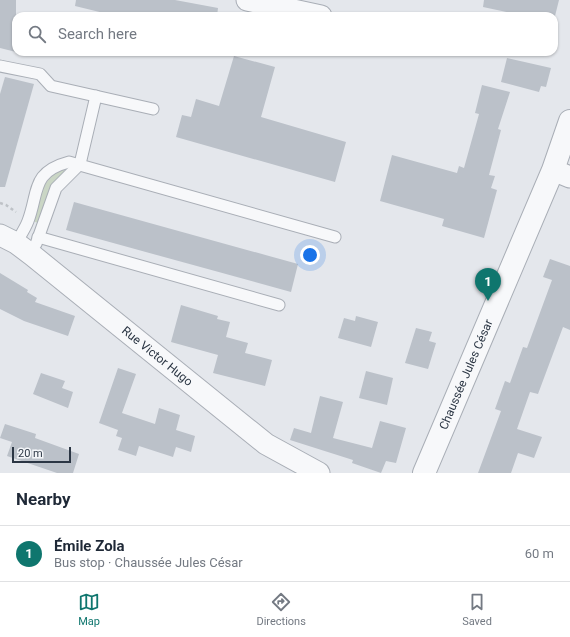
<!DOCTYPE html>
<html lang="en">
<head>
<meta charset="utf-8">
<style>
	:root { --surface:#fff; --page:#f6f6f7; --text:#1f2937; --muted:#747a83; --line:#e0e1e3; --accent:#0f766e }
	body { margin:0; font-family:Roboto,sans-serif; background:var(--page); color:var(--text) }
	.scale { position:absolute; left:12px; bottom:10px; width:59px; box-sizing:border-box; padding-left:4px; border:2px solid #2b3644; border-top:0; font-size:11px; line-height:14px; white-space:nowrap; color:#2b3644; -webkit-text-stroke:3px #f4f6f9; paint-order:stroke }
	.you { position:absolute; left:310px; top:255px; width:14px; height:14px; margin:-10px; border:3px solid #fff; border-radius:50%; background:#1a73e8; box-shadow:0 0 0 6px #1a73e833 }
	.badge { display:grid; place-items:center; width:26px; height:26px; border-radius:50%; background:var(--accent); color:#fff; font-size:13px; font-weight:700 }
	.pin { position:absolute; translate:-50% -33px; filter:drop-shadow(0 1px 2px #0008) }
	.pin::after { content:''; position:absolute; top:21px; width:14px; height:12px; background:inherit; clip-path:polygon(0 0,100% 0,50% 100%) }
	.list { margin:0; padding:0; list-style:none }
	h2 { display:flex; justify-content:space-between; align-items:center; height:52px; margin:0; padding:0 16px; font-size:17px }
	h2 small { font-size:13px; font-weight:400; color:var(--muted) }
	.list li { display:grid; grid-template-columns:26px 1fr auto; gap:12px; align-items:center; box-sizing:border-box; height:56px; padding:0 16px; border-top:1px solid var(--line) }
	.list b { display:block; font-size:15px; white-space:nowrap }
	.list p { margin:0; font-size:13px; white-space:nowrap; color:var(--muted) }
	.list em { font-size:13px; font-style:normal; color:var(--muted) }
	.icon { flex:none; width:22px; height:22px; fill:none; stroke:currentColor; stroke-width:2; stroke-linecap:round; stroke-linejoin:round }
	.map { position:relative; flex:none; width:570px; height:473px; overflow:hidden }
	.search { position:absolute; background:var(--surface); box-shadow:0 1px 3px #0004; left:12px; right:12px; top:12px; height:44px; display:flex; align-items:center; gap:10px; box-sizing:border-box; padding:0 14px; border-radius:12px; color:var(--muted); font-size:15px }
	.sheet { height:108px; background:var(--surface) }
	nav { display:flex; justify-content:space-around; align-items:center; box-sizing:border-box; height:56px; border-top:1px solid var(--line); background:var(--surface); font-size:11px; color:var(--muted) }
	nav a { display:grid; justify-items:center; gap:2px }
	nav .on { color:var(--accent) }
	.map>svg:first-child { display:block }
	.green { fill:#cad6c5 }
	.building { fill:#bbc1c9 }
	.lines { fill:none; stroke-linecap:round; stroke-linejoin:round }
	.service-casing { stroke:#a9aeb6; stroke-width:13 }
	.minor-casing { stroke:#a9aeb6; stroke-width:23 }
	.tertiary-casing { stroke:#a9aeb6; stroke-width:24 }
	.path { stroke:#bec2c7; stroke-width:2.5; stroke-dasharray:3 3; stroke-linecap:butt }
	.service { stroke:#f7f8fa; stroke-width:11 }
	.minor { stroke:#f7f8fa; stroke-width:21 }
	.tertiary { stroke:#f7f8fa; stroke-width:22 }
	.labels { text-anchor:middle; stroke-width:4; stroke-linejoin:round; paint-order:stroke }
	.street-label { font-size:12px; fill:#2b3644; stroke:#f4f6f9 }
</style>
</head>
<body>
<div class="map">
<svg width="570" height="473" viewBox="0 0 570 473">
	<rect width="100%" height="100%" fill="#e4e7ec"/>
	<path class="green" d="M 64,168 L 65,173 C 46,186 46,201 41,221 L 40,223 L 35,222 L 33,220 C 40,196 40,181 64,168 Z"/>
	<g class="building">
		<path d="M 0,0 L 16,0 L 16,52 L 0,48 Z"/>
		<path d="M 76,0 L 175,0 L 218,8 L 217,16 L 116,16 L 75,6 Z"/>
		<path d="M 484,0 L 559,0 L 555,16 L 525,16 L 483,7 Z"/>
		<path d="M 234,56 L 275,67 L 261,117 L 346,142 L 335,182 L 176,137 L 182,115 L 191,117 L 196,99 L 219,106 Z"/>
		<path d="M 507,58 L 551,68 L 546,87 L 541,86 L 539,92 L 501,82 Z"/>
		<path d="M 5,77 L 34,84 L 5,187 L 0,187 L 0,94 Z"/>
		<path d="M 482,85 L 510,92 L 498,129 L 501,130 L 489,175 L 495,176 L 491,188 L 497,190 L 484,238 L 442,226 L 444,219 L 380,201 L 392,155 L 457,173 L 459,166 L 464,168 L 479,114 L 475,113 Z"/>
		<path d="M 74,202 L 298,264 L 291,292 L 66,230 Z"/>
		<path d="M 550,259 L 570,266 L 570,330 L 563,327 L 538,394 L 530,392 L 517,429 L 542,437 L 534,458 L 518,453 L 511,473 L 478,473 L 501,411 L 495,409 L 505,381 L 510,383 L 523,347 L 527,348 L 552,280 L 543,277 Z"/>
		<path d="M 0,273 L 28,290 L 27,292 L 37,298 L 35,302 L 75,316 L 68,336 L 24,321 L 0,309 Z"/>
		<path d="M 181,305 L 218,316 L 217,319 L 230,322 L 226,337 L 248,343 L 245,353 L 272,360 L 265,386 L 213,373 L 218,355 L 171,342 Z"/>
		<path d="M 356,316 L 378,322 L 371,347 L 338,338 L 344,318 L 355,321 Z"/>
		<path d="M 416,328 L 432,332 L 429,341 L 436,343 L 428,369 L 405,363 Z"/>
		<path d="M 118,368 L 136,374 L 122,413 L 155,424 L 159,408 L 180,415 L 176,430 L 195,436 L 191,452 L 176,447 L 173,457 L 139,446 L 136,456 L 118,450 L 122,438 L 116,436 L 118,430 L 99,423 Z"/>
		<path d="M 366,371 L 393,378 L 387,405 L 359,398 Z"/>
		<path d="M 41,373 L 65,381 L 62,388 L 73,392 L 68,408 L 33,394 Z"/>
		<path d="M 320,396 L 343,402 L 333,438 L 372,448 L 380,421 L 406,428 L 396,463 L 386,461 L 381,473 L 352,463 L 353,460 L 290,440 L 294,428 L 311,433 Z"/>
		<path d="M 5,424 L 36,434 L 35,438 L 79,454 L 73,473 L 57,473 L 7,456 L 12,442 L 0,438 Z"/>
	</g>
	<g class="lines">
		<g class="service-casing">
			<g id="service">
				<path d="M 0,66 L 40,74 L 51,86 L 153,109"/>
				<path d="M 38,237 L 279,305"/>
				<path d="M 16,243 C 20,236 25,229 28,221 C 39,192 31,172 69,162 L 335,237"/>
				<path d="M 36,244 L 56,188 L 80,164 L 96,96"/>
			</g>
		</g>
		<g class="minor-casing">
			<g id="minor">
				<path d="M 247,0 L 321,16"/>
				<path d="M 553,170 L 570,177"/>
				<path id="s1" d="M 0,235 L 16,243 L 32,255 L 266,444 L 319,473"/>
			</g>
		</g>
		<g class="tertiary-casing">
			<g id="tertiary">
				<path id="s2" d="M 424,473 L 553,170 L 570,121"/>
			</g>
		</g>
		<path class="path" d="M 0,203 L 6,205 L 16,212"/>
		<use href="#service" class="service"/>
		<use href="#minor" class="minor"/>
		<use href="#tertiary" class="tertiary"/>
	</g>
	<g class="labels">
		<g class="street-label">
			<text dy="4" stroke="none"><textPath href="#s1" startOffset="199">Rue Victor Hugo</textPath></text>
			<text dy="4" stroke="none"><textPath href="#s2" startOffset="107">Chaussée Jules César</textPath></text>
		</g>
	</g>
</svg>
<div class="scale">20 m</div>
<div class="you"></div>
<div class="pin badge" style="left:488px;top:301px">1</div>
<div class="search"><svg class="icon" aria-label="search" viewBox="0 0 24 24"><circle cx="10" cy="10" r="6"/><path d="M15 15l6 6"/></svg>Search here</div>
</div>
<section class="sheet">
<h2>Nearby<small></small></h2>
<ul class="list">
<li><span class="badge">1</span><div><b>Émile Zola</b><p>Bus stop · Chaussée Jules César</p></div><em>60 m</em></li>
</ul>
</section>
<nav>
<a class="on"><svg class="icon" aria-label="map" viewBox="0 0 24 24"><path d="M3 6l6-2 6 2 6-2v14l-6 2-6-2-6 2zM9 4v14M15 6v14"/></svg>Map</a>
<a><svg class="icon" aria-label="directions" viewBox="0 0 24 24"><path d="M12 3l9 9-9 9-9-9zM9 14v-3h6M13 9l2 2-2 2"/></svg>Directions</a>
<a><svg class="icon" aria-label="saved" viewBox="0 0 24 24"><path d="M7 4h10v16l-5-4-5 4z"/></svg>Saved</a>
</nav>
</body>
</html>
